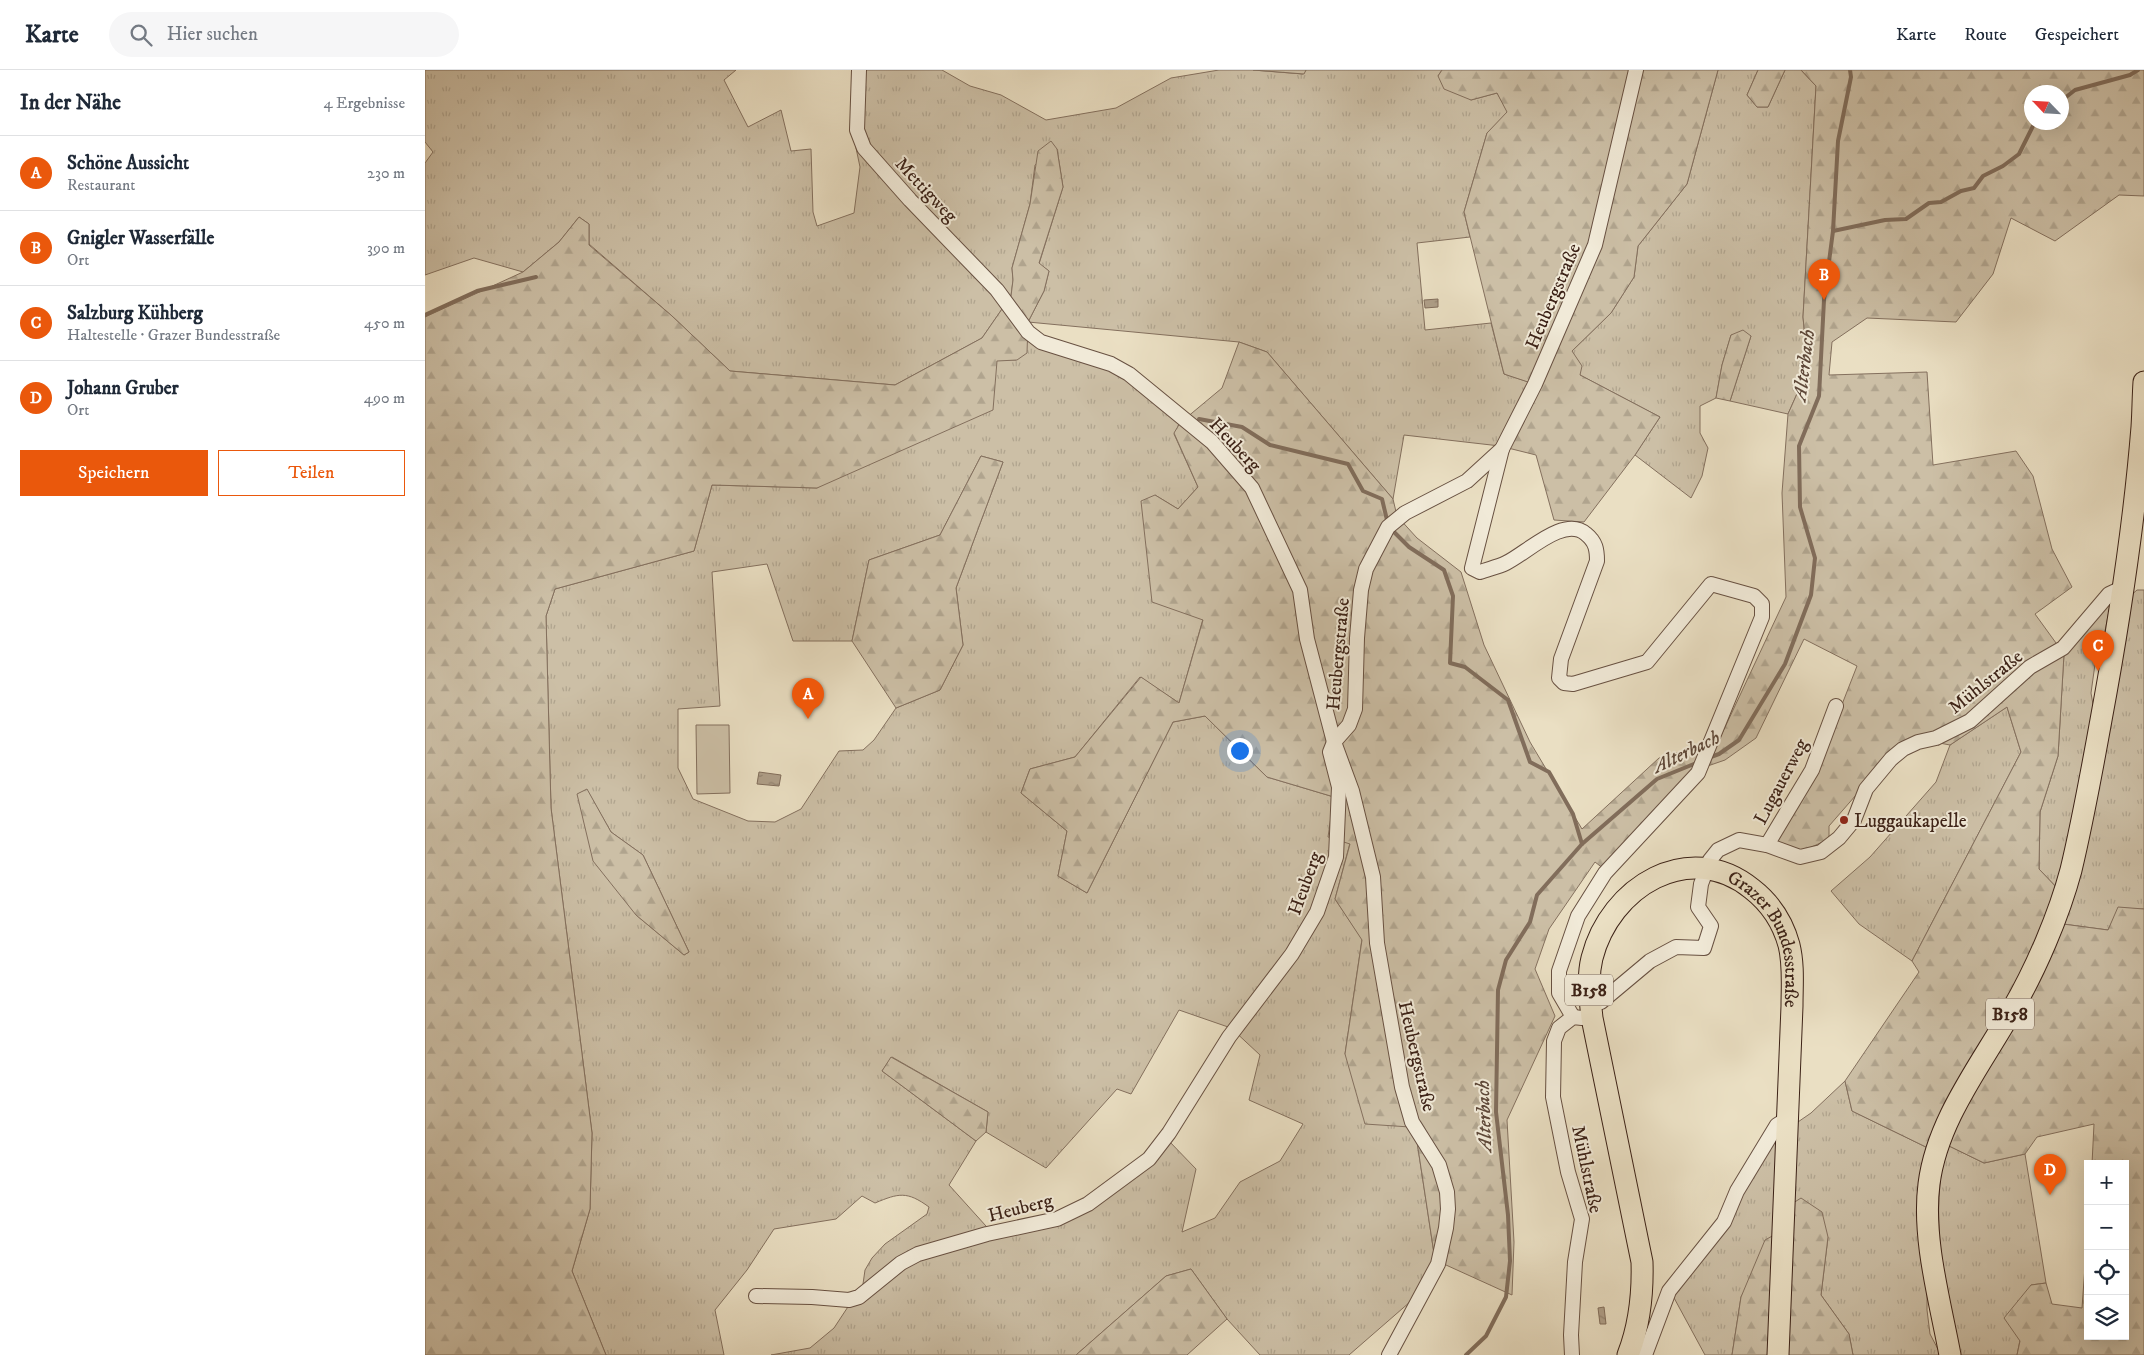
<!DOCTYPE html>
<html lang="de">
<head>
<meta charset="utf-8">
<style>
	:root { --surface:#fff; --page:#f6f6f7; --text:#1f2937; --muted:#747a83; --line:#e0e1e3; --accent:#ea580c }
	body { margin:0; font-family:"IM FELL DW Pica",serif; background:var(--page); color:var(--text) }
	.controls { position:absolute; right:15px; bottom:15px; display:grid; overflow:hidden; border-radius:0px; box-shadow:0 5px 20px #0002 }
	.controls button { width:45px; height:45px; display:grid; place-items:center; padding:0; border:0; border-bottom:1px solid var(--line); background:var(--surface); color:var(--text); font:25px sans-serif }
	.compass { position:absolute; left:1599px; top:15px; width:45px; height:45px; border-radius:50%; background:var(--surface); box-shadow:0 5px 20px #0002; rotate:295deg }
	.you { position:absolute; left:814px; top:680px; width:18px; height:18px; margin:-12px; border:4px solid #fff; border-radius:50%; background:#1a73e8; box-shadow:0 0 0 8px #1a73e833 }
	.badge { display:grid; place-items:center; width:32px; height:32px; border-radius:50%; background:var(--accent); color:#fff; font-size:16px; font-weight:700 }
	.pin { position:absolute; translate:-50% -41px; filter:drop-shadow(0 1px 2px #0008) }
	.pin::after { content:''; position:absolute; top:26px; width:18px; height:15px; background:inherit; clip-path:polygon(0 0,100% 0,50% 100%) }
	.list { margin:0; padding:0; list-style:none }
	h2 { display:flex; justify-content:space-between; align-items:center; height:65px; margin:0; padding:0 20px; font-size:21px }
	h2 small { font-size:16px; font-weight:400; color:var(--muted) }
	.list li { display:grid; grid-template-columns:32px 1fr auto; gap:15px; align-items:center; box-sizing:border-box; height:75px; padding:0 20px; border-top:1px solid var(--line) }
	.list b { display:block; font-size:19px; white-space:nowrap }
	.list p { margin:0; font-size:16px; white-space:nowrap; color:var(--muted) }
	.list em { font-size:16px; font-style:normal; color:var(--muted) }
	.actions { display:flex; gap:10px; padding:15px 20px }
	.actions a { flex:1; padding:11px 0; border:1px solid var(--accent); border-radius:0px; text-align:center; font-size:18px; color:var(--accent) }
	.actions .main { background:var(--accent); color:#fff }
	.icon { flex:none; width:28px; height:28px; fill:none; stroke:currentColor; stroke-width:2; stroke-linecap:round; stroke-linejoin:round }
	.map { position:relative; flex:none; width:1719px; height:1285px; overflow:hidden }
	header { display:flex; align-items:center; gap:30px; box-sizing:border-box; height:70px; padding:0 25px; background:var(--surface); border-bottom:1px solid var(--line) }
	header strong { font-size:24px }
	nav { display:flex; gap:28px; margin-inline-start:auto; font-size:18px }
	.search { width:350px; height:45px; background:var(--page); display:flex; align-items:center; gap:12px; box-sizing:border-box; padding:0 18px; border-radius:28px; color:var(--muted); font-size:19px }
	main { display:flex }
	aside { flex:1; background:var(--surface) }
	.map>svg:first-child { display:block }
	.grass { fill:url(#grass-tufts); stroke:#84705e; fill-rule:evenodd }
	.forest { fill:url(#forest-firs); stroke:#84705e; fill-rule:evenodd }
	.pitch { fill:#ccbfa6; stroke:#84705e }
	.water { fill:url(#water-ripples); stroke:#816d5b }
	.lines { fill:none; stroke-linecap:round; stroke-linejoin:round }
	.stream { stroke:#816d5b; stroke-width:4 }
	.minor-casing { stroke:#685142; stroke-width:16 }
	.primary-casing { stroke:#3c2217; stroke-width:23 }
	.minor { stroke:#f1ead8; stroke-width:14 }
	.primary { stroke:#eadfc3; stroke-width:21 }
	.poi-dot { fill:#8f2418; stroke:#f1ead8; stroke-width:2 }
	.labels { text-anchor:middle; stroke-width:4; stroke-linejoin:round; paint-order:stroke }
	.shield { fill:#f1ead8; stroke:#725e51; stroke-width:1 }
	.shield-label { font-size:18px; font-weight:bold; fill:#3c2217 }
	.street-label { font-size:19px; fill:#3c2217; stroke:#f1ead8 }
	.poi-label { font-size:19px; fill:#3c2217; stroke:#f1ead8; text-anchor:start }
	.water-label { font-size:20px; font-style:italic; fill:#5e4839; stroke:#f1ead8 }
</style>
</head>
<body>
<header>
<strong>Karte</strong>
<div class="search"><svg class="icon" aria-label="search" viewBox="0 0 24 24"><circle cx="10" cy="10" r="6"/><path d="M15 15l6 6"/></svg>Hier suchen</div>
<nav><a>Karte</a><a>Route</a><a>Gespeichert</a></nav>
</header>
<main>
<aside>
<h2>In der Nähe<small>4 Ergebnisse</small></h2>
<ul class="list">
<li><span class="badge">A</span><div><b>Schöne Aussicht</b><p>Restaurant</p></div><em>230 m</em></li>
<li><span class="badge">B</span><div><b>Gnigler Wasserfälle</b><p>Ort</p></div><em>390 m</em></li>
<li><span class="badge">C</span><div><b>Salzburg Kühberg</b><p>Haltestelle · Grazer Bundesstraße</p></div><em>450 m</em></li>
<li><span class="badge">D</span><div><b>Johann Gruber</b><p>Ort</p></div><em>490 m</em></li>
</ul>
<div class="actions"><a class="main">Speichern</a><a>Teilen</a></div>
</aside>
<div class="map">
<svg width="1719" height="1285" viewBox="0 0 1719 1285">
	<defs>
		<pattern id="grass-tufts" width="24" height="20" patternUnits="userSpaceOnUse" patternTransform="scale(1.25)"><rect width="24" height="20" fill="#ccbfa6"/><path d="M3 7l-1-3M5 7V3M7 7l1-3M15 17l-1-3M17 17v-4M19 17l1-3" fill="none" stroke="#b0a48e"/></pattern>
		<pattern id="forest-firs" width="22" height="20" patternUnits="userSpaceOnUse" patternTransform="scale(1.25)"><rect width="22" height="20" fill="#ccbfa6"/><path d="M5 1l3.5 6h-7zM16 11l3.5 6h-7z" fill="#b0a48e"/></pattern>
		<pattern id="water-ripples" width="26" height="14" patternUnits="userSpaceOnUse" patternTransform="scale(1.25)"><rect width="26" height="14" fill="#af9f89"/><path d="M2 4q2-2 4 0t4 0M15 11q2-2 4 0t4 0" fill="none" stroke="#90816f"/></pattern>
	</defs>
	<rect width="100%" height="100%" fill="#eadfc3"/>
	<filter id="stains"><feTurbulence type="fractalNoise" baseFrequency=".004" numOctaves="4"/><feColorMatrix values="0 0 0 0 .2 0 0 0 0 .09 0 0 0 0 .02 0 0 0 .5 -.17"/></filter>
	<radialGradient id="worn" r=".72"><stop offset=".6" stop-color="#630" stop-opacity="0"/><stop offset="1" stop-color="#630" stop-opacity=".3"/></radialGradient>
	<g class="grass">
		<path d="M 0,0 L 311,0 L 299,10 L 323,57 L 356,40 L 366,81 L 386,79 L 388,142 L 392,156 L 429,143 L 435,97 L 431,78 L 435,0 L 517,0 L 545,16 L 576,25 L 621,50 L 691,38 L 746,8 L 794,0 L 828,0 L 878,4 L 881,0 L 1017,0 L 1013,6 L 1046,30 L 1072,23 L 1083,42 L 1062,63 L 1039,142 L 1045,167 L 992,173 L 1000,260 L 1066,253 L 1079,304 L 1107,313 L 1075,376 L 979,365 L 968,429 L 842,282 L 814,272 L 603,252 L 619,221 L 624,201 L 614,194 L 638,117 L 632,79 L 610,95 L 605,134 L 587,198 L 588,210 L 586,226 L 557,268 L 470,315 L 305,301 L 247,246 L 164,174 L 164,154 L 154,147 L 134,172 L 98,202 L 49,188 L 0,205 L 0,93 L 8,82 L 0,72 Z"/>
		<path d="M 1293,0 L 1333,0 L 1322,25 L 1332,37 L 1343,37 L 1360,0 L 1376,0 L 1391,16 L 1378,247 L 1383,299 L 1363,344 L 1305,331 L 1326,266 L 1306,265 L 1297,295 L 1291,328 L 1275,336 L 1275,363 L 1283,378 L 1277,406 L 1266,428 L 1210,385 L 1235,347 L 1155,305 L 1147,281 L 1186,243 L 1209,207 L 1213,176 L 1262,114 Z"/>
		<path d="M 604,269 L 681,297 L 698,307 L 755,353 L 749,364 L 773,417 L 753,439 L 730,425 L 778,549 L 754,633 L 715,607 L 650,687 L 605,699 L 596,723 L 642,761 L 633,806 L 662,823 L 748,652 L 780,646 L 842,707 L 909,727 L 925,773 L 910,829 L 937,869 L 920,984 L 991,1065 L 1010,1190 L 993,1225 L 924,1285 L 835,1285 L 802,1249 L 766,1199 L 741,1206 L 651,1285 L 346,1285 L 385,1278 L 409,1258 L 438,1214 L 440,1200 L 447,1188 L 460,1174 L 502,1144 L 504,1137 C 482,1121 474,1123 450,1133 L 437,1126 L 411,1149 L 349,1159 L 322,1200 L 290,1240 L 299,1285 L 181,1285 L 147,1201 L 165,1139 L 167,1063 L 126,738 L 121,546 L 130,519 L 269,481 L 287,415 L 392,418 L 572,290 L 591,290 ZM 556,386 L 578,392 L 531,518 L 538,575 L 515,620 L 471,638 L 449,670 L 438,680 L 414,681 L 376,739 L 350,752 L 323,751 L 268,729 L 253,698 L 253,639 L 295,636 L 287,502 L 342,494 L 368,571 L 427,571 L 444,490 L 515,465 ZM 162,720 L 186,762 L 218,785 L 264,882 L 259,885 L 211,845 L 153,724 ZM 754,940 L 806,958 L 835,985 L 824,1030 L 878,1054 L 855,1091 L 815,1112 L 790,1148 L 757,1162 L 771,1099 L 743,1070 L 630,1153 L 570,1166 L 524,1115 L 551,1071 L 457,1001 L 467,987 L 563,1042 L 561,1062 L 621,1098 L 692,1019 L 706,1024 Z"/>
		<path d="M 1712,520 L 1719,520 L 1719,839 L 1694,838 L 1683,860 L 1638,854 L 1705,526 Z"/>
		<path d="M 1687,526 L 1680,561 L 1671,587 L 1666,623 L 1670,646 L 1633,819 L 1614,799 L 1615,742 L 1633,686 L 1639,584 Z"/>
		<path d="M 1582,637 L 1596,682 L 1487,891 L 1434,854 L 1406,821 L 1445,787 L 1511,712 L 1525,675 Z"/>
		<path d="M 1420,1011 L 1427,1041 L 1503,1078 L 1502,1240 L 1505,1264 L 1516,1285 L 1428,1285 L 1424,1264 L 1396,1225 L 1403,1167 L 1365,1135 L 1370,1054 L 1386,1043 Z"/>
		<path d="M 1354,1061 L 1351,1164 L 1316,1227 L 1307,1285 L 1280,1285 L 1248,1226 Z"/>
		<path d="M 1522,1075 L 1559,1093 L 1600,1084 L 1621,1213 L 1606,1215 L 1592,1285 L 1532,1285 C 1521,1215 1503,1145 1522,1075 Z"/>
	</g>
	<g class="forest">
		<path d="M 828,0 L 881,0 L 879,4 Z"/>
		<path d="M 1017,0 L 1293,0 L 1262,114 L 1213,176 L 1209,207 L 1186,243 L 1147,281 L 1157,296 L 1155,305 L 1235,347 L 1210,385 L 1159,452 L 1129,450 L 1111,385 L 1075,376 L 1106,313 L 1079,304 L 1039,142 L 1062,63 L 1082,42 L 1072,23 L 1046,30 L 1019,19 L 1013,6 Z"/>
		<path d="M 1333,0 L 1360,0 L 1343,37 L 1332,37 L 1322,25 Z"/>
		<path d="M 1376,0 L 1719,0 L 1719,126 L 1694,125 L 1630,171 L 1586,148 L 1568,204 L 1531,252 L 1442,248 L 1407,272 L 1404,305 L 1502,302 L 1508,395 L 1591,381 L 1608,406 L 1627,479 L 1647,517 L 1610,544 L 1639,584 L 1633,686 L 1615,742 L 1614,799 L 1633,819 L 1585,932 L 1503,1078 L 1427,1041 L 1420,1011 L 1494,902 L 1487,891 L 1596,682 L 1582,637 L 1525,675 L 1488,668 L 1438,717 L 1404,756 L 1404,769 L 1378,781 L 1350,774 L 1391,701 L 1432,596 L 1379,569 L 1331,668 L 1300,690 L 1274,699 L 1179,799 L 1170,792 L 1124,859 L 1110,899 L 1130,946 L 1082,1050 L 1089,1172 L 1087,1225 L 1010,1190 L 991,1065 L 985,1057 L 940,1054 L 920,984 L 937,870 L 910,829 L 925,774 L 903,767 L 909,727 L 842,707 L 780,646 L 748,652 L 662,823 L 633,806 L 642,761 L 596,723 L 605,699 L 650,687 L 716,607 L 754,633 L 778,550 L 727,532 L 716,431 L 730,425 L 753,439 L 773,417 L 749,363 L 755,353 L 797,318 L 814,272 L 842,282 L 968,429 L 972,446 L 992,468 L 1036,502 L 1059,575 L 1105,672 L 1157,759 L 1234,688 L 1294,670 L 1361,527 L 1357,423 L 1363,344 L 1383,299 L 1378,247 L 1391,16 ZM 1606,22 L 1636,22 L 1636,52 L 1606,52 Z"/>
		<path d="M 626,71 L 632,79 L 638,117 L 614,193 L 624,201 L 619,221 L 603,252 L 602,283 L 592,290 L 572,291 L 568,340 L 392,418 L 287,415 L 269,481 L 130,519 L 121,546 L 126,738 L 167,1063 L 165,1139 L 147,1201 L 181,1285 L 0,1285 L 0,247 L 98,202 L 134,172 L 154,147 L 164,154 L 164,175 L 247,246 L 305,301 L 470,315 L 557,268 L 586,226 L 588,210 L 587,198 L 605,134 L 613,81 Z"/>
		<path d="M 1318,260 L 1326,266 L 1305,331 L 1291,328 L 1297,295 L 1306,265 Z"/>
		<path d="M 556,386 L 578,392 L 531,518 L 538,575 L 515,620 L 471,638 L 427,571 L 444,490 L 515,465 Z"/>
		<path d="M 162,719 L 186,762 L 218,785 L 264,882 L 259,885 L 211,845 L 168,791 L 152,724 Z"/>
		<path d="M 1693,837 L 1719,839 L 1719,1285 L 1592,1285 L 1595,1271 L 1579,1248 L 1606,1215 L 1621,1213 L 1627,1234 L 1657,1238 L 1663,1155 L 1663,1266 L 1700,1266 L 1700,1094 L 1667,1094 L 1669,1054 L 1612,1067 L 1600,1084 L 1559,1093 L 1522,1075 L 1533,1048 L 1638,854 L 1683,860 Z"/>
		<path d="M 466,987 L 563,1042 L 561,1062 L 551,1071 L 457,1001 Z"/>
		<path d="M 1376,1128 L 1397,1142 L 1403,1167 L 1396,1225 L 1424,1264 L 1428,1285 L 1360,1285 L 1365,1135 Z"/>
		<path d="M 1351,1164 L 1345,1285 L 1307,1285 L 1316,1227 L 1340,1170 Z"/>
		<path d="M 766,1199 L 802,1249 L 762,1285 L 651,1285 L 741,1206 Z"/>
	</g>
	<path class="pitch" d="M 271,655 L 304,655 L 305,723 L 272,724 Z"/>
	<g class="water">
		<path d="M 1013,229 L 1013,237 L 1000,238 L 999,230 Z"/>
		<path d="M 334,702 L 356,705 L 354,716 L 332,714 Z"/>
		<path d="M 1179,1237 L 1181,1254 L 1175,1254 L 1173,1238 Z"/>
	</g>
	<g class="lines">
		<g class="stream">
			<path d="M 1636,31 L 1650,20 L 1705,5 L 1713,0"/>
			<path d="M 1408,161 L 1460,150 L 1481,149 L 1504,133 L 1516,132 L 1536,121 L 1549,118 L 1558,106 L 1578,96 L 1594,84 L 1610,52"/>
			<path d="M 0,245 L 52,221 L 111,207"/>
			<path d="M 774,349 L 817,357 L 845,375 L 923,394 L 938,421 L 957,429 L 962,450"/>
			<path d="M 968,461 L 984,477 L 1019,500 L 1028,526 L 1025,593 L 1040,597 L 1083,630 L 1105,692 L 1124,702 L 1148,744 L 1157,774"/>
			<path d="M 1283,688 L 1294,684 L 1314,670 L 1360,594 L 1386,525 L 1390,488 L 1375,437 L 1374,376 L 1394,326 L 1399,230 L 1408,161 L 1413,71 L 1426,7 L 1425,0"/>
			<path d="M 1041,1285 L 1061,1266 L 1081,1227 L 1085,1191 L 1083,1145 L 1071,1042 L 1073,920 L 1081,890 L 1105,852 L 1112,825 L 1157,774 L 1232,709 L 1274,692"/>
		</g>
		<g class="minor-casing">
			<g id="minor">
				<path d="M 434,0 L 432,60 L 439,78 L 485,130 L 572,220 L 603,262 L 616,272 L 686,294 L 704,304 L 787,372 L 827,418 L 875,520 L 882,569 L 909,672 L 927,721 L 948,807 L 952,873 L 977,1017 L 987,1052 L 1014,1095 L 1022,1122 L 1023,1139 L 1021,1158 L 1013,1194 L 964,1285"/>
				<path d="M 1077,379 L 1047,498 L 1055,502 C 1063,499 1073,497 1081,493 C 1102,483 1139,445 1161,464 C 1171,472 1172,480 1172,491 L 1136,589 L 1134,608 L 1139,613 L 1148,614 L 1222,592 L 1286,514 L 1329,526 L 1337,534 L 1337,547 L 1273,703 L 1180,803 L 1153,846 L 1134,901 L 1134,923 L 1148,947"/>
				<path d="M 1342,775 L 1387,700 L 1411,636"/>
				<path d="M 1165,934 L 1176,932 L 1225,891 L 1251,877 L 1279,878 L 1286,856 L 1273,837 L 1276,814 L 1285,790 L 1293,780 L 1314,770 L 1342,775 L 1375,787 L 1396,782 L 1414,768 L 1429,750 L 1441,719 L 1466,689 L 1478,679 L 1493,672 L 1511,668 L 1545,651 L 1605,597 L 1638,578 L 1684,524 L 1699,517"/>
				<path d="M 331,1226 L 387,1227 L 424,1230 L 434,1227 L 476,1193 L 493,1184 L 562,1164 L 632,1149 L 663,1134 L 724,1089 L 744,1063 L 804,967 L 867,884 L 892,842 L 911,787 L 914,717 L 905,682 L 909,672 L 924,655 L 930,639 L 932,568 L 936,520 L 941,499 L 963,457 L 980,443 L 1042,411 L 1077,379 L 1110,314 L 1170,175 L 1211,0"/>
				<path d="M 1147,1285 L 1146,1265 L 1150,1192 L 1157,1149 L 1143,1102 L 1128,1027 L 1129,971 L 1134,958 L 1148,947 L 1157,948"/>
				<path d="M 1220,1285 L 1244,1221 L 1299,1152 L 1312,1121 L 1352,1055 L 1362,1049"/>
			</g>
		</g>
		<g class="primary-casing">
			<g id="primary">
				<path id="s1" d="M 1203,1285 C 1215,1254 1218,1225 1217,1192 L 1167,948 C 1165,928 1162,908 1167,888 C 1185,817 1264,768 1327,819 C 1345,833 1358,853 1364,875 C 1369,895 1367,916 1367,936 L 1353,1285"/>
				<path d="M 1525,1285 C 1515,1231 1497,1168 1504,1114 C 1512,1050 1556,995 1587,940 C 1611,899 1634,845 1646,800 C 1658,750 1667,700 1676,650 C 1694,553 1709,456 1717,357 C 1718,342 1718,327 1719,312"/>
			</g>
		</g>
		<use href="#minor" class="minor"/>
		<use href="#primary" class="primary"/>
	</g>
	<circle class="poi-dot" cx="1419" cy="750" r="5"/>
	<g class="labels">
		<g class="shield">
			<rect x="1140" y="904.5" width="48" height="31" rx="4"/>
			<rect x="1561" y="928.5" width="48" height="31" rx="4"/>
		</g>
		<g class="shield-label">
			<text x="1164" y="926">B158</text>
			<text x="1585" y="950">B158</text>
		</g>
		<g class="street-label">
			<text transform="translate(502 119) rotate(47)" y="7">Mettigweg</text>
			<text transform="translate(1127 226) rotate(-67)" y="7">Heubergstraße</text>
			<text transform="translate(811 374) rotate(47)" y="7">Heuberg</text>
			<text transform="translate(912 584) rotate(-85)" y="7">Heubergstraße</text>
			<text transform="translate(1560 611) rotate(-39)" y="7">Mühlstraße</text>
			<text transform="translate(1355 711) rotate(-62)" y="7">Lugauerweg</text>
			<text transform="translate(879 813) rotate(-70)" y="7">Heuberg</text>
			<text dy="7" stroke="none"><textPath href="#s1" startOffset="665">Grazer Bundesstraße</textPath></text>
			<text transform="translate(993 986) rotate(77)" y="7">Heubergstraße</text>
			<text transform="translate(1163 1099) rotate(78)" y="7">Mühlstraße</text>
			<text transform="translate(595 1137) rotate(-14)" y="7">Heuberg</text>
		</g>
		<g class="poi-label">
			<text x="1429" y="757">Luggaukapelle</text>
		</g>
		<g class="water-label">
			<text transform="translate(1378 295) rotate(-83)" y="7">Alterbach</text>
			<text transform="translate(1261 681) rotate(-26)" y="7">Alterbach</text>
			<text transform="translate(1058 1046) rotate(-92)" y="7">Alterbach</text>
		</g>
	</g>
	<rect width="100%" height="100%" filter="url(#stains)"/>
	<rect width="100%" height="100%" fill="url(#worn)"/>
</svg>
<div class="controls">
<button>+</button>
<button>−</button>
<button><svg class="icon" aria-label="locate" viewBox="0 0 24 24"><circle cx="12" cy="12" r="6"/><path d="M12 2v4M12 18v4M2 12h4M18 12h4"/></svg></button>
<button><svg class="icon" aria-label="layers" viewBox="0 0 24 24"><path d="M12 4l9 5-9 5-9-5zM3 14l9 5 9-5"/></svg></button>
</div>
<svg class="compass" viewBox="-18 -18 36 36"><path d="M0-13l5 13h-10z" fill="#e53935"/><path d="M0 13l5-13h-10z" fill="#747a83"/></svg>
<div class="you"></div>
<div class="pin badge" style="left:383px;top:649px">A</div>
<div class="pin badge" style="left:1399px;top:230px">B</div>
<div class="pin badge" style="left:1673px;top:601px">C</div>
<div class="pin badge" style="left:1625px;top:1125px">D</div>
</div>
</main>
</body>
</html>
